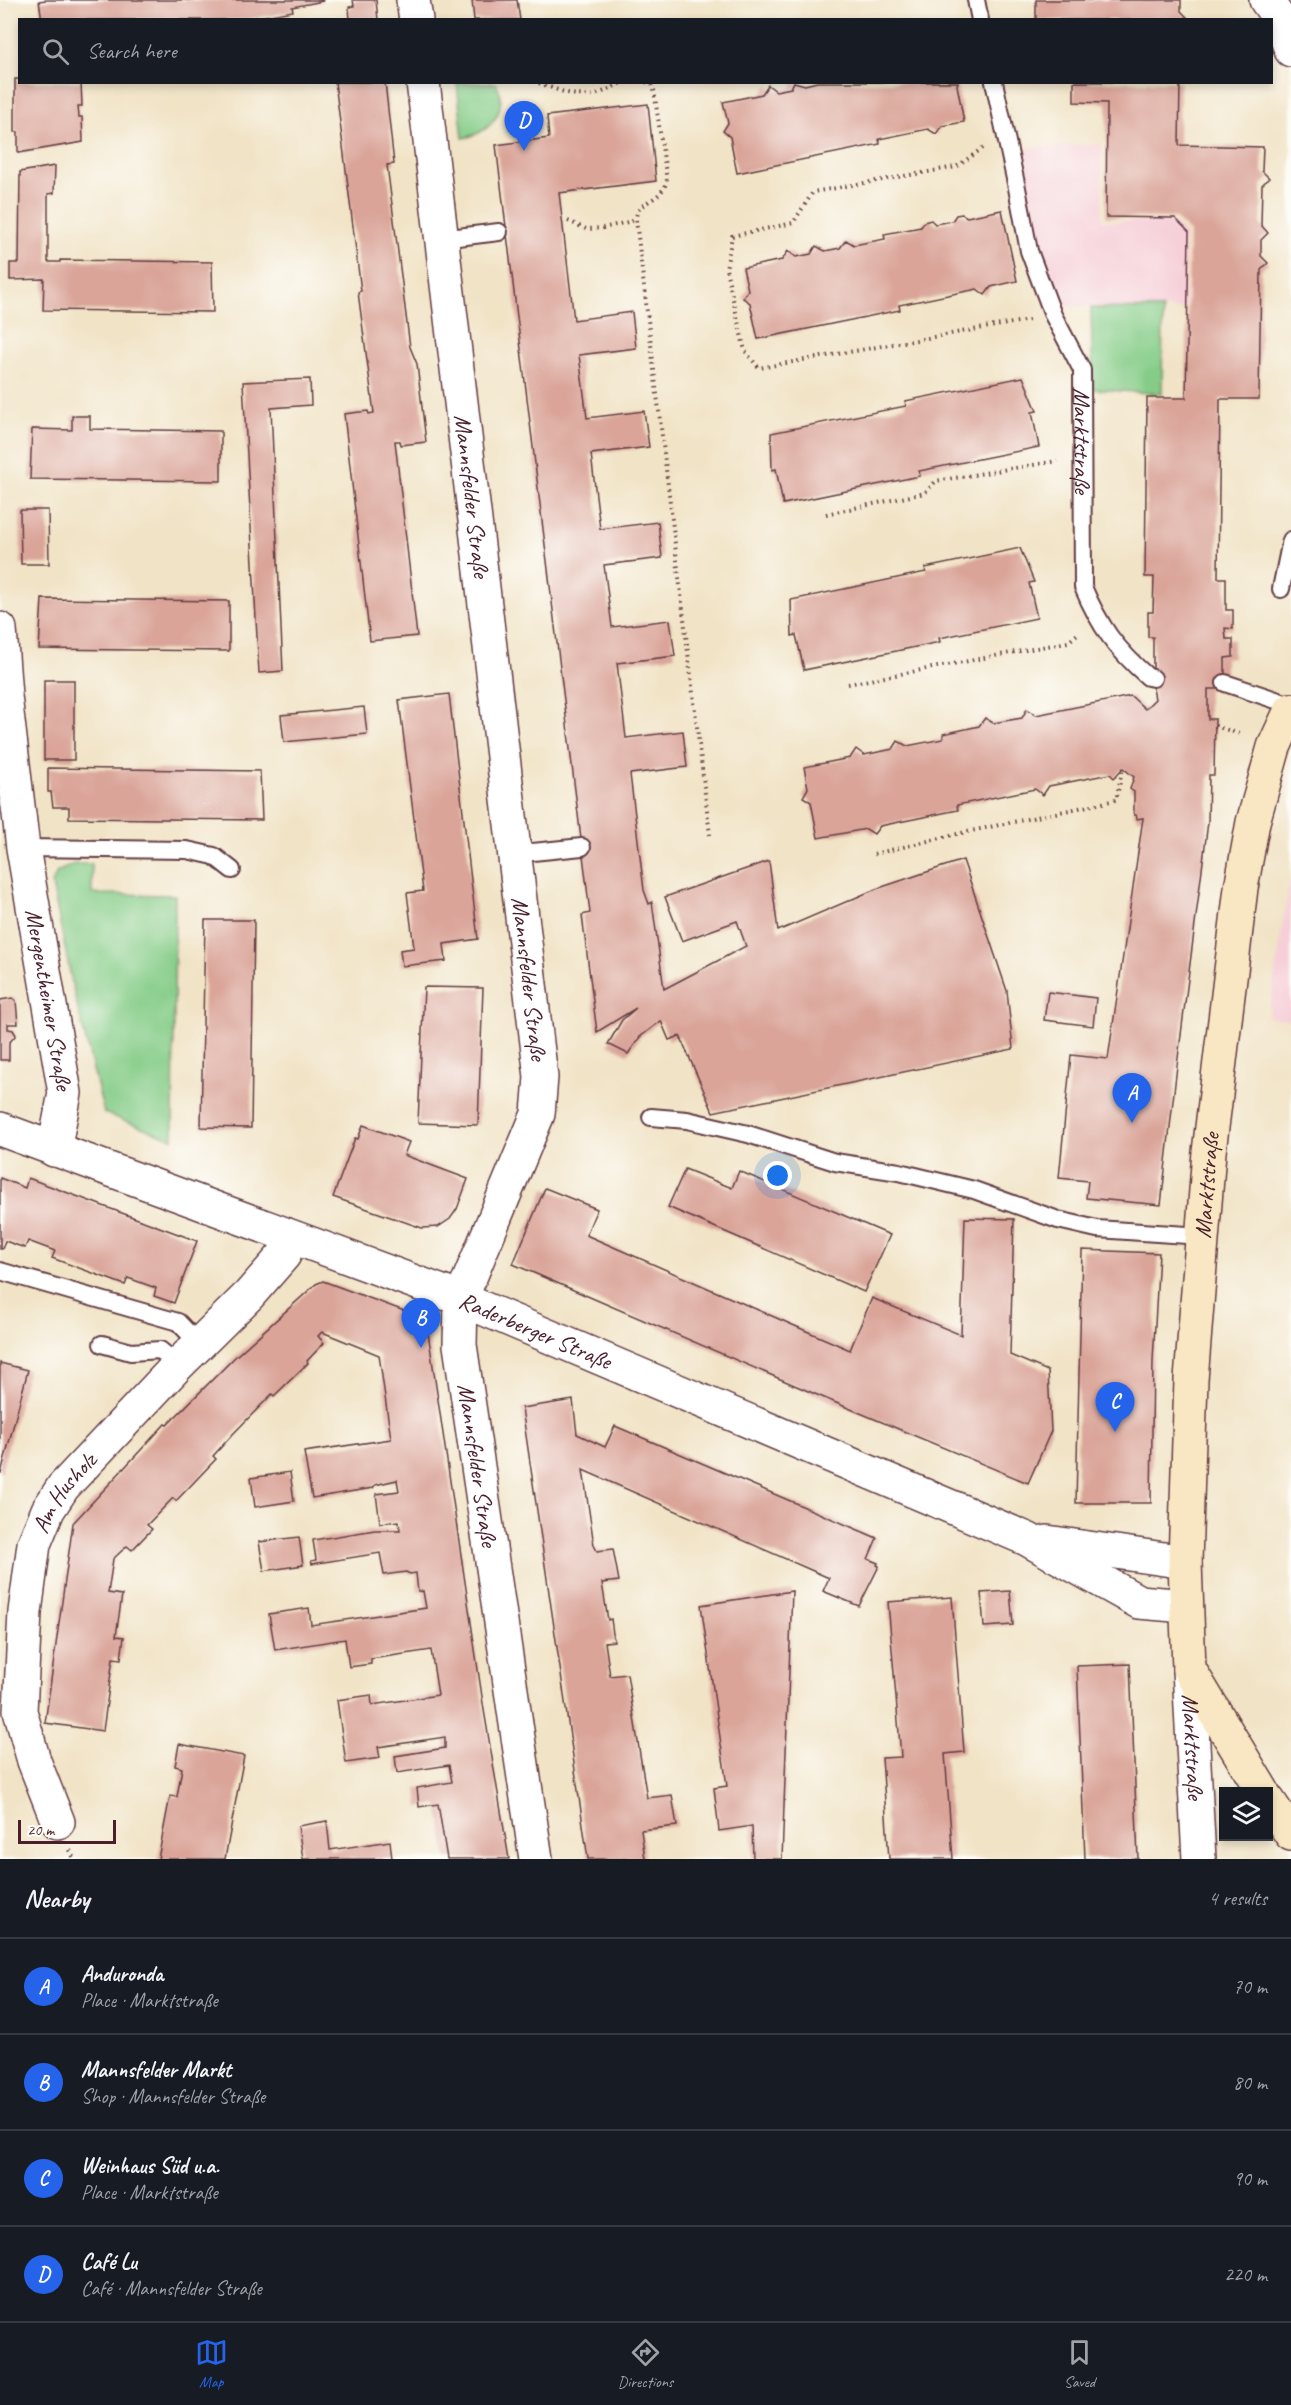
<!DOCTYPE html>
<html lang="en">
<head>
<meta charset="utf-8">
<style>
	:root { --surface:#171b24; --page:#20242c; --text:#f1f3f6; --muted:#9ea1a6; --line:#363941; --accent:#2563eb }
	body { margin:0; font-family:Caveat,sans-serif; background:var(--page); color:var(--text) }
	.controls { position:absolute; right:18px; bottom:18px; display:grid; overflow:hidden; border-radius:0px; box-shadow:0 3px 9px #0003 }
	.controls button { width:54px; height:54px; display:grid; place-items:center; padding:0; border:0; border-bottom:2px solid var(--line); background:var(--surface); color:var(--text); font:30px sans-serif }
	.scale { position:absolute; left:18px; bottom:15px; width:98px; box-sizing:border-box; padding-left:6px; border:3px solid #4a1f2b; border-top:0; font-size:16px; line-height:21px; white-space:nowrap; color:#4a1f2b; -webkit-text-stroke:4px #fdfcf7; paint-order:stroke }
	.you { position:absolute; left:778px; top:1176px; width:21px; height:21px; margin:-15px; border:4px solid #fff; border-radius:50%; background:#1a73e8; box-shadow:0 0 0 9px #1a73e833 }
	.badge { display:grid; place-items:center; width:39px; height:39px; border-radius:50%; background:var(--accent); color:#fff; font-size:20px; font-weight:700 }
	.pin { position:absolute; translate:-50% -50px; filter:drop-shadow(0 2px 3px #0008) }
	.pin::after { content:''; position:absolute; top:32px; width:21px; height:18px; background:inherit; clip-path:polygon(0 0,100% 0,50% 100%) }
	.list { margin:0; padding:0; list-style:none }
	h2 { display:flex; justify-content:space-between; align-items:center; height:78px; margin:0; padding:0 24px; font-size:26px }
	h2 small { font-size:20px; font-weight:400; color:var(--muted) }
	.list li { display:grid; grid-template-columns:39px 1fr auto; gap:18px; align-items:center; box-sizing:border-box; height:96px; padding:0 24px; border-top:2px solid var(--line) }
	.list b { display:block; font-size:22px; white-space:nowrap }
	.list p { margin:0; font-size:20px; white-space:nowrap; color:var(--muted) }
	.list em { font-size:20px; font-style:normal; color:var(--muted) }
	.icon { flex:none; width:33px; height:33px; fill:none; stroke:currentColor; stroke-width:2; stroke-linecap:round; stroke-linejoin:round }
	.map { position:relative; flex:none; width:1291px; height:1859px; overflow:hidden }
	.search { position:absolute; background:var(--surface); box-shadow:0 3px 9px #0003; left:18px; right:18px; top:18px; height:66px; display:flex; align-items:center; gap:15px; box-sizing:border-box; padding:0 21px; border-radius:0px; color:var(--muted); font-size:22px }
	.sheet { height:462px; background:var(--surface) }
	nav { display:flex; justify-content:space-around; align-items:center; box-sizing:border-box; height:84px; border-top:2px solid var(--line); background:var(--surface); font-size:16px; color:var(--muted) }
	nav a { display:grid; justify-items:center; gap:3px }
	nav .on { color:var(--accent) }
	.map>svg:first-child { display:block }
	.built { fill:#f6cfd8 }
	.green { fill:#84cc87; stroke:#677659; stroke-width:1.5 }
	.building { fill:#daa499 }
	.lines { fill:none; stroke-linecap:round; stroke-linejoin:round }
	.lane-casing { stroke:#633c42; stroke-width:20 }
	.street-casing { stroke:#633c42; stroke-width:36 }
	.secondary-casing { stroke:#633c42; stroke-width:36 }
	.path { stroke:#633c42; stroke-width:4; stroke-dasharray:1.5 4.5; stroke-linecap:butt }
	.lane { stroke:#fff; stroke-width:16 }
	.street { stroke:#fff; stroke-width:33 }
	.secondary { stroke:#f9e7c3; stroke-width:33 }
	.labels { text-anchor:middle; stroke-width:4.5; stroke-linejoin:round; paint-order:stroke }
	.street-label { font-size:24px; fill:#4a1f2b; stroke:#fdfcf7 }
</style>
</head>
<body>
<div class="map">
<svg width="1291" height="1859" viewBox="0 0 1291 1859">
	<rect width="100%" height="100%" fill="#fdfcf7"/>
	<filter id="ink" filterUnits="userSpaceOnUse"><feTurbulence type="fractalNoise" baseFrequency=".0167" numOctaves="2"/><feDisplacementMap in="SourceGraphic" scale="12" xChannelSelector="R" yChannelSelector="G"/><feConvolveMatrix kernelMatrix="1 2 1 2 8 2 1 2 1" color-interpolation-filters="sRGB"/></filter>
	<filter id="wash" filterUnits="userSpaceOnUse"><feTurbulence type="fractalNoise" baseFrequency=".008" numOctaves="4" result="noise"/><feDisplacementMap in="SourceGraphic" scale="24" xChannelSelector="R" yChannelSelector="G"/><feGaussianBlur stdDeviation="1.35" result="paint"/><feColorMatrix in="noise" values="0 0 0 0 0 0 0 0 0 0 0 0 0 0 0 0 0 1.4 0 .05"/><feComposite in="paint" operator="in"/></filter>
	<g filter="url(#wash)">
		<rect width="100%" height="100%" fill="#f1e3c6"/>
		<g class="built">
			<path d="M 1102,144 L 1102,221 L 1172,221 L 1185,233 L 1186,309 L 1061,306 L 1048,283 L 1019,148 Z"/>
			<path d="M 1291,873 L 1291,1020 L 1268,1017 Z"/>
		</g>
		<g class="green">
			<path d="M 457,83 L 496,83 C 510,110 490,133 463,138 Z"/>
			<path d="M 1091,308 L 1163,309 L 1162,394 L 1093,389 Z"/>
			<path d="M 74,864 L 92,864 L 92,894 L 175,895 L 173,1139 L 104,1113 L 75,997 L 52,884 L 57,872 Z"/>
		</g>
		<g id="blocks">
			<g class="building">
				<path d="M 46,0 L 322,0 L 323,1 L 292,7 L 293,11 L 243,20 L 42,20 L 39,1 Z"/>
				<path d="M 353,0 L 376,0 L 378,20 L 350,20 L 349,7 L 354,6 Z"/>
				<path d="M 472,0 L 517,0 L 520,20 L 474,20 Z"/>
				<path d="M 1036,0 L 1181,0 L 1181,11 L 1187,17 L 1185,20 L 1036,20 Z"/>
				<path d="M 15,79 L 20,79 L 20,82 L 81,82 L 82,106 L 78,106 L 79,117 L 82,117 L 83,142 L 18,153 L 18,132 L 15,132 Z"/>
				<path d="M 335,82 L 385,82 L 394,164 L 387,165 L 410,347 L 417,364 L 426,442 L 401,445 L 400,441 L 395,441 L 417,636 L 370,641 L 344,414 L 368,411 L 369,414 L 374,413 L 358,292 L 361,291 Z"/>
				<path d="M 794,82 L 805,85 L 817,82 L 958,82 L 957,85 L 964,122 L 942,126 L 936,134 L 928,129 L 879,139 L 880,144 L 737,173 L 730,137 L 723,131 L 728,123 L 723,102 L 762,94 L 768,85 L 776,91 L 791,88 Z"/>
				<path d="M 1074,82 L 1180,82 L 1179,145 L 1263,147 L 1262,171 L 1269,178 L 1262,185 L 1261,225 L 1268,233 L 1261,240 L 1261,256 L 1268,263 L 1261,270 L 1259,399 L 1220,399 L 1218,578 L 1226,578 L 1226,610 L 1233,610 L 1233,629 L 1225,628 L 1226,639 L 1233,639 L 1233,657 L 1225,658 L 1225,689 L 1208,689 L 1208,719 L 1215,719 L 1214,775 L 1209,775 L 1208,822 L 1177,1066 L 1161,1205 L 1086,1198 L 1088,1181 L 1059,1178 L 1071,1055 L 1108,1059 L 1143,818 L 1137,819 L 1136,815 L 1134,815 L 1134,792 L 1130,789 L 1134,777 L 1123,768 L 1114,778 L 1110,774 L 1049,786 L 1043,795 L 1035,789 L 957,805 L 958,810 L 880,826 L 874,834 L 866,829 L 818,838 L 811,802 L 803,797 L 808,788 L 804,767 L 850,758 L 856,749 L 864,755 L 893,749 L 898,741 L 907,746 L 943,739 L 943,734 L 979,726 L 985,718 L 993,723 L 1022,718 L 1027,709 L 1036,715 L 1131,696 L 1145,709 L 1155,699 L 1153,688 L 1153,637 L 1148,637 L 1148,612 L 1153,612 L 1154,577 L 1145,577 L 1147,398 L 1186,398 L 1189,232 L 1175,218 L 1106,217 L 1107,103 L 1074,102 Z"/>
				<path d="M 648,104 L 656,181 L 559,193 L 574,320 L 632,312 L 636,348 L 579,355 L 587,418 L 644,411 L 649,447 L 591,454 L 600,529 L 658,522 L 662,558 L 604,565 L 612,627 L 670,620 L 675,656 L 617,663 L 626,738 L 683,731 L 687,767 L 630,774 L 644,890 L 649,904 L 652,902 L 664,989 L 746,946 L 737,921 L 682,941 L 665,897 L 769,861 L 778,931 L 876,889 L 963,860 L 1007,991 L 1013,1049 L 713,1112 L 680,1036 L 669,1040 L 661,1021 L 640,1037 L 628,1054 L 608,1044 L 622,1020 L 636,1008 L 597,1032 L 582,915 L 590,913 L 582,847 L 496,145 L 549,138 L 547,116 Z"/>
				<path d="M 55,166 L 54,193 L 48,194 L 48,262 L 60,262 L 60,260 L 212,262 L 213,312 L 43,310 L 44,279 L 10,280 L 10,263 L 19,263 L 20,172 Z"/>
				<path d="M 1002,210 L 1017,281 L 991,287 L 985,295 L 977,289 L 899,305 L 900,310 L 758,339 L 750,303 L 743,298 L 748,290 L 743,268 L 782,260 L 788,251 L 796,257 L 811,254 L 816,246 L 825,251 L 840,248 L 846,240 L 854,245 L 885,239 L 884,234 L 921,227 L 924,222 L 931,220 L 935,224 L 952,221 L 956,215 L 962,214 L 967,217 Z"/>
				<path d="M 1023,377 L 1037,411 L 1032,412 L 1039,447 L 919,471 L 920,476 L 783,504 L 776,469 L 772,470 L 771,433 L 906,406 L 905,401 Z"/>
				<path d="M 310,379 L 311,405 L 271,408 L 283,671 L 259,673 L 243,382 Z"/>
				<path d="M 72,416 L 90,416 L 90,429 L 221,431 L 221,481 L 30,479 L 32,429 L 72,430 Z"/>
				<path d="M 20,510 L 48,510 L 49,564 L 21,564 Z"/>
				<path d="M 1020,548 L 1034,582 L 1029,583 L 1037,618 L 939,638 L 940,642 L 804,670 L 796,635 L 792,636 L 791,600 L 926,572 L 925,568 Z"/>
				<path d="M 42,599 L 229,601 L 229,651 L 39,649 Z"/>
				<rect x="44" y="680" width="30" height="80"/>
				<path d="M 449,694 L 478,939 L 444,944 L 446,961 L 402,966 L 400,950 L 414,948 L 407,893 L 423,891 L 399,700 Z"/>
				<path d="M 364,707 L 367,734 L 284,742 L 281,715 Z"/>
				<path d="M 48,768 L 260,771 L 262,820 L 69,818 L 69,807 L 53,807 L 51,792 L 48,792 Z"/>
				<path d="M 205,920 L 254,920 L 251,1128 L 201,1127 Z"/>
				<path d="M 424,987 L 483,988 L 478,1125 L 418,1123 Z"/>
				<path d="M 1048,992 L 1096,998 L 1093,1026 L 1044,1020 Z"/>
				<path d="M 13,998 L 16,1001 L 18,1024 L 8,1024 L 8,1029 L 13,1030 L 16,1035 L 9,1043 L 9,1060 L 0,1060 L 0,1000 Z"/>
				<path d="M 363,1125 L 409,1142 L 404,1155 L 468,1179 L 457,1209 L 450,1219 L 438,1227 L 422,1228 L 333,1197 L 355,1138 L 358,1139 Z"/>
				<path d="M 685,1169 L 732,1188 L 739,1171 L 890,1235 L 864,1292 L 668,1207 Z"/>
				<path d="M 0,1178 L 25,1188 L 28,1178 L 197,1241 L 174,1303 L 154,1296 L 156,1288 L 128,1278 L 125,1285 L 52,1258 L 55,1251 L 28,1241 L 25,1248 L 5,1241 L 2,1249 L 0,1249 Z"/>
				<path d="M 545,1188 L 597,1209 L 586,1235 L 850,1350 L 872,1298 L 961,1335 L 965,1218 L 1014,1219 L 1010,1355 L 1048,1371 L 1051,1431 L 1028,1483 L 829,1400 L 513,1264 Z"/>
				<path d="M 1082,1250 L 1159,1253 L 1153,1361 L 1151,1503 L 1076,1503 Z"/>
				<path d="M 323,1281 L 426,1319 L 484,1710 L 509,1859 L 447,1859 L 438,1804 L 419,1807 L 417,1788 L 452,1782 L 449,1765 L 397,1773 L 395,1756 L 445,1748 L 445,1737 L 378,1747 L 380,1758 L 346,1763 L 337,1700 L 371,1695 L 372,1705 L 438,1695 L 431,1650 L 371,1659 L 371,1664 L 349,1667 L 345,1639 L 275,1650 L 269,1614 L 309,1608 L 311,1625 L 426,1608 L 423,1591 L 418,1592 L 416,1573 L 410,1574 L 406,1572 L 384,1575 L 380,1553 L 312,1564 L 311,1561 L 316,1560 L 313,1540 L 375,1530 L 400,1530 L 399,1521 L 380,1523 L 376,1494 L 399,1491 L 397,1480 L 375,1485 L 373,1488 L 312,1498 L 304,1452 L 391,1439 L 379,1355 L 322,1332 L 318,1336 L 324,1343 L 307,1361 L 308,1363 L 274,1396 L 272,1394 L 233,1434 L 213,1456 L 216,1459 L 176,1501 L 173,1498 L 147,1525 L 152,1529 L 132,1550 L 127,1546 L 113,1559 L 108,1593 L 122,1595 L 116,1636 L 124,1637 L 121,1659 L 113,1658 L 103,1731 L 45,1723 L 73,1523 L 165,1424 L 167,1425 L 235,1357 L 316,1284 Z"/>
				<path d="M 0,1363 L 28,1370 L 1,1473 L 0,1473 Z"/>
				<path d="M 573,1400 L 577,1434 L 605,1447 L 615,1426 L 877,1538 L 868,1559 L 878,1563 L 877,1565 L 879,1566 L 859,1606 L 823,1591 L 829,1578 L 583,1470 L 594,1545 L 597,1551 L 613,1549 L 619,1581 L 602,1583 L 608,1620 L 611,1619 L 614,1641 L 605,1642 L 610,1676 L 627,1674 L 647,1798 L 672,1795 L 677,1826 L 641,1830 L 645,1859 L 588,1859 L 522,1408 Z"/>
				<path d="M 290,1472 L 294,1501 L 255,1507 L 251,1478 Z"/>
				<path d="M 299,1537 L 303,1565 L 264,1571 L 259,1542 Z"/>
				<path d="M 792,1591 L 782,1859 L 753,1859 L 752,1826 L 719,1831 L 714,1788 L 727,1786 L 701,1605 Z"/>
				<path d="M 1010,1591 L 1013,1625 L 984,1627 L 981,1593 Z"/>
				<path d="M 952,1597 L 964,1752 L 945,1754 L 953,1859 L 889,1859 L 882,1758 L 901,1757 L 888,1602 Z"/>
				<path d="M 1130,1664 L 1138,1859 L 1085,1859 L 1077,1666 Z"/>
				<path d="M 179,1744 L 244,1756 L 225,1859 L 158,1859 L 170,1796 L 177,1797 L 182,1768 L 175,1766 Z"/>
				<path d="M 327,1821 L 330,1850 L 390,1841 L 392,1859 L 303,1859 L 298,1826 Z"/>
			</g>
		</g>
	</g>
	<g filter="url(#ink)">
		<use href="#blocks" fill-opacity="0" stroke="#633c42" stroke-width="1.5"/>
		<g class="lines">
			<g class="lane-casing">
				<g id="lane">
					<path d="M 976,0 L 980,20"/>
					<path id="s1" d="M 994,82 L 1017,188 L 1029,251 L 1053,315 L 1082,370 L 1083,587 C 1100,627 1116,649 1148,677 L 1153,678"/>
					<path d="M 441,239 L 499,232"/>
					<path d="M 1281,589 L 1291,540"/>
					<path d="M 1225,683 L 1291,705"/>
					<path d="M 23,848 L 187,850 L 214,856 L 232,870"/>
					<path d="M 513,854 L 582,847"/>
					<path d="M 651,1117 L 687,1120 L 748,1134 L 835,1162 L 899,1172 L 974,1190 L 1058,1220 L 1097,1229 L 1202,1236"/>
					<path d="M 0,1271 L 178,1322 L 199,1344"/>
					<path d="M 102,1344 L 131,1352 L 160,1350 L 178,1365"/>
				</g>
			</g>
			<g class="street-casing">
				<g id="street">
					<path d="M 413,0 L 416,20"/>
					<path d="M 1266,0 L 1280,20 L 1291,50"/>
					<path id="s2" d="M 423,82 L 541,1077 L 538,1114 L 461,1299 L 460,1345 L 536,1859"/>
					<path id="s3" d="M 0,629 L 5,696 L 23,848 L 65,1093 L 54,1150"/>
					<path id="s4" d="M 0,1129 L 461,1299 L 1027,1539 L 1139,1602 L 1186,1606"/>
					<path d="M 1047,1542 L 1185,1562"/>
					<path id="s5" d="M 1189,1669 L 1199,1859"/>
					<path id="s6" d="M 58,1822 L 34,1761 L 20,1711 L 25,1612 L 34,1544 L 48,1510 L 63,1487 L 178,1365 L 249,1295 L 284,1255 L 290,1237"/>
				</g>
			</g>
			<g class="secondary-casing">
				<g id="secondary">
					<path id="s7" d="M 1263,1792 L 1189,1669 L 1185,1562 L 1191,1380 L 1209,1152 L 1241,888 L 1253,822 L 1274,747 L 1291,710"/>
					<path d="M 1268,1800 L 1291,1834"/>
				</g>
			</g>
			<g class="path">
				<path d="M 646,82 L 652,85 L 654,90 L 667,181 C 659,205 636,199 636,220 L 710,835"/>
				<path d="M 539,83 C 558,90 577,99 597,94 C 607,91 615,85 625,82"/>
				<path d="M 983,148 L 956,167 L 813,192 L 793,223 L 732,236 L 726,269 L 745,351 L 759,368 L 1029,320"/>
				<path d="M 568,221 L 586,229 L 603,228 L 636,220"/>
				<path d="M 826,514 L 925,493 L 936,481 L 1057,461"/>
				<path d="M 848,684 L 1068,642 L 1080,632"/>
				<path d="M 1215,726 L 1243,735"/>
				<path d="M 874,854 L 957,834 L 1116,800 L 1123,768"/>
				<path d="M 70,1850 L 74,1859"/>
			</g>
			<use href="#lane" class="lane"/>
			<use href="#street" class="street"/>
			<use href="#secondary" class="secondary"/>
		</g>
	</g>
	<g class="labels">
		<g class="street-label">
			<text dy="8" stroke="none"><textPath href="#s1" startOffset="374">Marktstraße</textPath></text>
			<text dy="8" stroke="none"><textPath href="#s2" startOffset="417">Mannsfelder Straße</textPath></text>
			<text dy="8" stroke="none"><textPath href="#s2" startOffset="903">Mannsfelder Straße</textPath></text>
			<text dy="8" stroke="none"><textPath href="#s3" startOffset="374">Mergentheimer Straße</textPath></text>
			<text dy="8" stroke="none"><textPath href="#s7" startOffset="628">Marktstraße</textPath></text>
			<text dy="8" stroke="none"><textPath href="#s4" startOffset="572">Raderberger Straße</textPath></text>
			<text dy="8" stroke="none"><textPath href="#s2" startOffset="1407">Mannsfelder Straße</textPath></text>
			<text dy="8" stroke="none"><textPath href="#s6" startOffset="345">Am Husholz</textPath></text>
			<text dy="8" stroke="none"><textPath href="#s5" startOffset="78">Marktstraße</textPath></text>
		</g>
	</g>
</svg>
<div class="controls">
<button><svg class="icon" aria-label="layers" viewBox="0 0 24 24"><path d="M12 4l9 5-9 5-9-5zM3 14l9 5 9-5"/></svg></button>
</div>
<div class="scale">20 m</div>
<div class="you"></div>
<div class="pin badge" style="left:1132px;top:1123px">A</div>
<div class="pin badge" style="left:421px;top:1348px">B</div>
<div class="pin badge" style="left:1115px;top:1432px">C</div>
<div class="pin badge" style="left:524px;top:151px">D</div>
<div class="search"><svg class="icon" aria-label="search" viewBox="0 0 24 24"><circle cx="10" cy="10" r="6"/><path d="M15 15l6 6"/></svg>Search here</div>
</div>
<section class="sheet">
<h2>Nearby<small>4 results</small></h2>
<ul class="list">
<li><span class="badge">A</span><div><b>Anduronda</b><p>Place · Marktstraße</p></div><em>70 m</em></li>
<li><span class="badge">B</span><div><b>Mannsfelder Markt</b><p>Shop · Mannsfelder Straße</p></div><em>80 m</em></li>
<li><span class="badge">C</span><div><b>Weinhaus Süd u.a.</b><p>Place · Marktstraße</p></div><em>90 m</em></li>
<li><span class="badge">D</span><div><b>Café Lu</b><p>Café · Mannsfelder Straße</p></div><em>220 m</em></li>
</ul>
</section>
<nav>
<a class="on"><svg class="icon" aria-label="map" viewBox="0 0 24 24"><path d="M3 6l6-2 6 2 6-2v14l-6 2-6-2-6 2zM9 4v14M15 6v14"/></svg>Map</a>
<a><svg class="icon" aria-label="directions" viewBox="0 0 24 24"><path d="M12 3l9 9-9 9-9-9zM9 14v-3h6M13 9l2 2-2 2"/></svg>Directions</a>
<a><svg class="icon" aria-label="saved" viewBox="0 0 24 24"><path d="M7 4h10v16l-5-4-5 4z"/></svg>Saved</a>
</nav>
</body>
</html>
